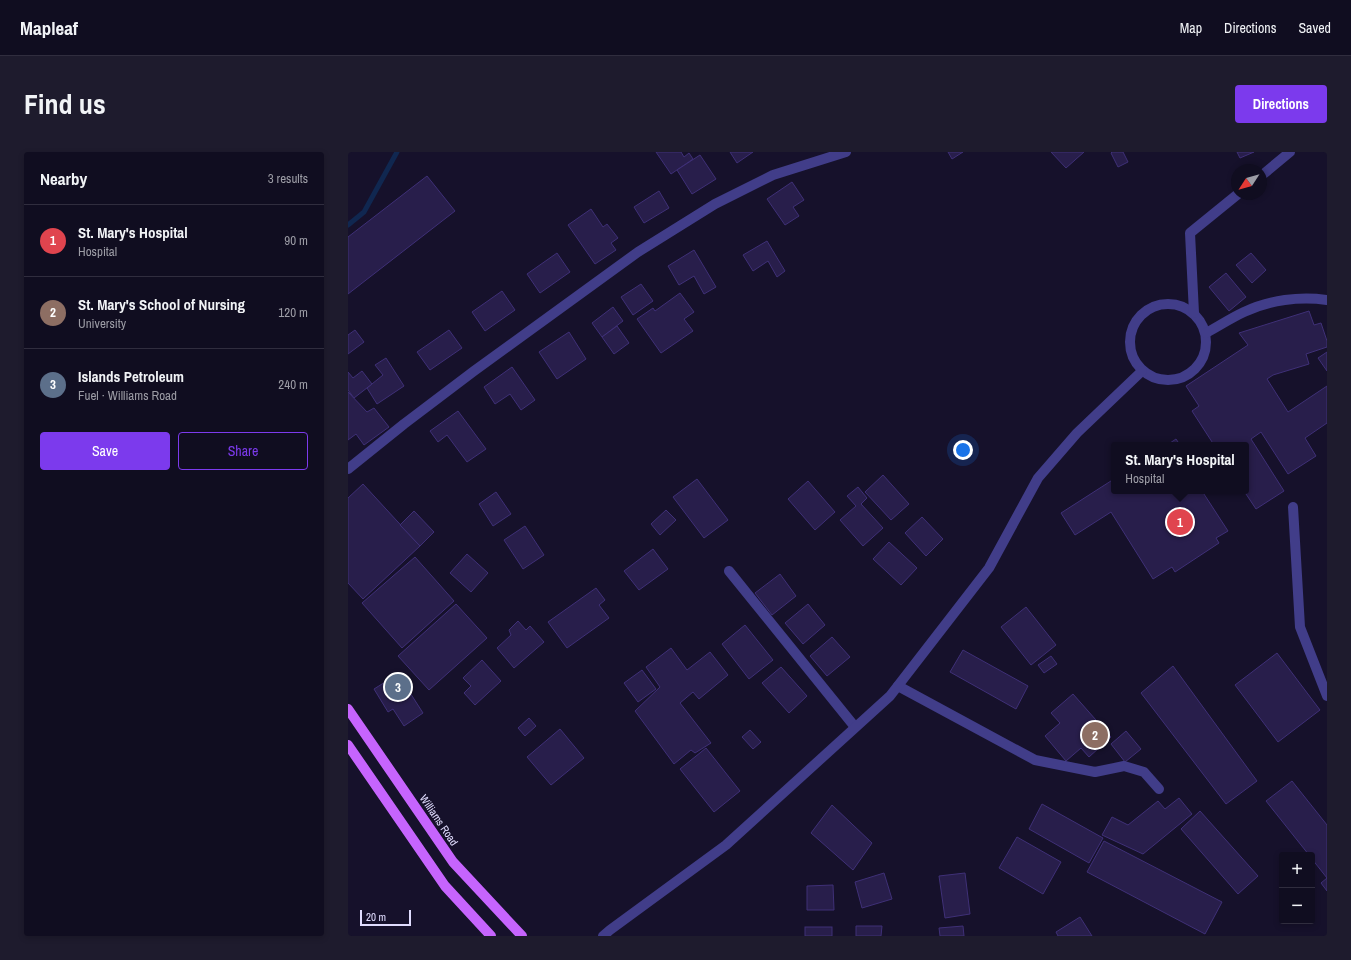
<!DOCTYPE html>
<html lang="en">
<head>
<meta charset="utf-8">
<style>
	:root { --surface:#100d20; --page:#1e1b2d; --text:#f1f3f6; --muted:#9c9ca5; --line:#302d3e; --accent:#7c3aed }
	body { margin:0; font-family:"Archivo Narrow",sans-serif; background:var(--page); color:var(--text) }
	.controls { position:absolute; right:12px; bottom:12px; display:grid; overflow:hidden; border-radius:4px; box-shadow:0 2px 6px #0003 }
	.controls button { width:36px; height:36px; display:grid; place-items:center; padding:0; border:0; border-bottom:1px solid var(--line); background:var(--surface); color:var(--text); font:20px sans-serif }
	.compass { position:absolute; left:883px; top:12px; width:36px; height:36px; border-radius:50%; background:var(--surface); box-shadow:0 2px 6px #0003; rotate:234deg }
	.scale { position:absolute; left:12px; bottom:10px; width:51px; box-sizing:border-box; padding-left:4px; border:2px solid #e0dcfe; border-top:0; font-size:11px; line-height:14px; white-space:nowrap; color:#e0dcfe; -webkit-text-stroke:3px #16112b; paint-order:stroke }
	.you { position:absolute; left:615px; top:298px; width:14px; height:14px; margin:-10px; border:3px solid #fff; border-radius:50%; background:#1a73e8; box-shadow:0 0 0 6px #1a73e833 }
	.badge { display:grid; place-items:center; width:26px; height:26px; border-radius:50%; background:var(--accent); color:#fff; font-size:13px; font-weight:700 }
	.pin { position:absolute; translate:-50% -50%; border:2px solid #fff; box-shadow:0 1px 4px #0006 }
	.popup { position:absolute; left:763px; top:290px; width:138px; height:52px; box-sizing:border-box; display:grid; place-content:center; border-radius:4px; background:var(--surface); filter:drop-shadow(0 1px 3px #0005); font-size:13px; white-space:nowrap; color:var(--muted) }
	.popup b { font-size:15px; color:var(--text) }
	.popup::after { content:''; position:absolute; left:50%; top:100%; margin-left:-8px; border:8px solid transparent; border-top-color:var(--surface) }
	.list { margin:0; padding:0; list-style:none }
	h2 { display:flex; justify-content:space-between; align-items:center; height:52px; margin:0; padding:0 16px; font-size:17px }
	h2 small { font-size:13px; font-weight:400; color:var(--muted) }
	.list li { display:grid; grid-template-columns:26px 1fr auto; gap:12px; align-items:center; box-sizing:border-box; height:72px; padding:0 16px; border-top:1px solid var(--line) }
	.list b { display:block; font-size:15px; white-space:nowrap }
	.list p { margin:0; font-size:13px; white-space:nowrap; color:var(--muted) }
	.list em { font-size:13px; font-style:normal; color:var(--muted) }
	.actions { display:flex; gap:8px; padding:12px 16px }
	.actions a { flex:1; padding:9px 0; border:1px solid var(--accent); border-radius:4px; text-align:center; font-size:14px; color:var(--accent) }
	.actions .main { background:var(--accent); color:#fff }
	.map { position:relative; flex:none; width:979px; height:784px; overflow:hidden; border-radius:4px }
	header { display:flex; align-items:center; gap:24px; box-sizing:border-box; height:56px; padding:0 20px; background:var(--surface); border-bottom:1px solid var(--line) }
	header strong { font-size:19px }
	nav { display:flex; gap:22px; margin-inline-start:auto; font-size:14px }
	.intro { display:flex; align-items:center; justify-content:space-between; box-sizing:border-box; height:96px; padding:0 24px }
	h1 { margin:0; font-size:28px }
	.button { padding:10px 18px; border-radius:4px; background:var(--accent); color:#fff; font-size:14px; font-weight:700 }
	main { display:flex; gap:24px; padding:0 24px }
	aside { flex:1; background:var(--surface); border-radius:4px; box-shadow:0 2px 6px #0003 }
	.map>svg:first-child { display:block }
	.lines { fill:none; stroke-linecap:round; stroke-linejoin:round }
	.stream { stroke:#102750; stroke-width:5 }
	.building { fill:#281e4b; stroke:#3f3077 }
	.minor { stroke:#413d89; stroke-width:10 }
	.major { stroke:#c664fd; stroke-width:10 }
	.labels { text-anchor:middle; stroke-width:3; stroke-linejoin:round; paint-order:stroke }
	.street-label { font-size:11px; fill:#e0dcfe; stroke:#16112b }
</style>
</head>
<body>
<header>
<strong>Mapleaf</strong>
<nav><a>Map</a><a>Directions</a><a>Saved</a></nav>
</header>
<div class="intro"><h1>Find us</h1><a class="button">Directions</a></div>
<main>
<aside>
<h2>Nearby<small>3 results</small></h2>
<ul class="list">
<li><span class="badge" style="background:#e0444e">1</span><div><b>St. Mary's Hospital</b><p>Hospital</p></div><em>90 m</em></li>
<li><span class="badge" style="background:#8d6e63">2</span><div><b>St. Mary's School of Nursing</b><p>University</p></div><em>120 m</em></li>
<li><span class="badge" style="background:#5c6f8a">3</span><div><b>Islands Petroleum</b><p>Fuel · Williams Road</p></div><em>240 m</em></li>
</ul>
<div class="actions"><a class="main">Save</a><a>Share</a></div>
</aside>
<div class="map">
<svg width="979" height="784" viewBox="0 0 979 784">
	<rect width="100%" height="100%" fill="#16112b"/>
	<g class="lines">
		<path class="stream" d="M 0,73 L 16,60 L 49,0"/>
	</g>
	<g class="building">
		<path d="M 308,0 L 333,0 L 336,5 L 341,1 L 345,7 L 323,22 Z"/>
		<path d="M 382,0 L 405,0 L 389,11 Z"/>
		<path d="M 600,0 L 615,0 L 604,7 Z"/>
		<path d="M 703,0 L 736,0 L 718,16 Z"/>
		<path d="M 764,0 L 775,0 L 780,10 L 770,15 L 763,1 Z"/>
		<path d="M 889,0 L 906,0 L 892,6 Z"/>
		<path d="M 352,3 L 368,27 L 344,42 L 329,18 Z"/>
		<path d="M 79,24 L 107,59 L 0,142 L 0,85 Z"/>
		<path d="M 444,30 L 456,48 L 445,55 L 451,64 L 437,73 L 419,47 Z"/>
		<path d="M 311,39 L 321,56 L 296,71 L 286,55 Z"/>
		<path d="M 243,57 L 255,75 L 259,72 L 270,86 L 263,91 L 268,98 L 247,112 L 220,73 Z"/>
		<path d="M 419,89 L 437,119 L 429,125 L 420,109 L 405,119 L 395,103 Z"/>
		<path d="M 346,98 L 368,135 L 356,142 L 346,124 L 331,133 L 320,114 Z"/>
		<path d="M 209,101 L 222,120 L 192,141 L 179,122 Z"/>
		<path d="M 903,101 L 918,118 L 904,131 L 888,113 Z"/>
		<path d="M 878,121 L 898,145 L 881,159 L 861,135 Z"/>
		<path d="M 293,132 L 305,149 L 285,163 L 273,145 Z"/>
		<path d="M 154,139 L 167,158 L 137,179 L 124,160 Z"/>
		<path d="M 332,141 L 346,160 L 336,167 L 345,179 L 313,201 L 289,167 L 305,156 L 307,159 Z"/>
		<path d="M 265,155 L 275,169 L 254,185 L 244,171 Z"/>
		<path d="M 961,159 L 966,173 L 973,171 L 979,189 L 979,195 L 958,202 L 961,212 L 925,223 L 919,227 L 940,260 L 979,234 L 979,271 L 957,286 L 968,304 L 940,322 L 913,280 L 903,287 L 936,339 L 908,357 L 896,339 L 898,339 L 898,293 L 866,293 L 844,259 L 851,254 L 838,234 L 900,193 L 891,181 Z"/>
		<path d="M 269,174 L 281,191 L 266,202 L 254,185 Z"/>
		<path d="M 7,178 L 16,190 L 0,202 L 0,183 Z"/>
		<path d="M 101,178 L 114,196 L 82,218 L 69,200 Z"/>
		<path d="M 221,180 L 238,207 L 209,227 L 191,200 Z"/>
		<path d="M 979,200 L 979,219 L 970,206 Z"/>
		<path d="M 38,206 L 56,234 L 29,252 L 19,236 L 35,223 L 27,213 Z"/>
		<path d="M 164,215 L 187,248 L 173,258 L 162,242 L 147,252 L 136,235 Z"/>
		<path d="M 14,219 L 24,232 L 6,246 L 0,238 L 0,220 L 5,226 Z"/>
		<path d="M 0,240 L 19,260 L 26,256 L 41,275 L 16,293 L 8,282 L 0,288 Z"/>
		<path d="M 110,259 L 138,297 L 119,310 L 99,283 L 90,290 L 82,279 Z"/>
		<path d="M 828,287 L 832,293 L 819,293 Z"/>
		<path d="M 535,323 L 561,352 L 543,368 L 517,340 Z"/>
		<path d="M 349,327 L 380,368 L 356,386 L 325,345 Z"/>
		<path d="M 766,327 L 766,339 L 854,339 L 880,379 L 868,386 L 871,391 L 827,420 L 824,415 L 805,427 L 763,360 L 727,383 L 713,361 Z"/>
		<path d="M 460,329 L 487,360 L 467,378 L 440,347 Z"/>
		<path d="M 15,332 L 72,394 L 15,447 L 0,431 L 0,346 Z"/>
		<path d="M 510,335 L 519,346 L 513,352 L 535,376 L 515,394 L 492,368 L 508,354 L 499,344 Z"/>
		<path d="M 148,340 L 163,362 L 145,374 L 131,352 Z"/>
		<path d="M 318,358 L 328,368 L 312,383 L 303,372 Z"/>
		<path d="M 66,359 L 86,380 L 72,394 L 52,373 Z"/>
		<path d="M 574,365 L 595,387 L 578,404 L 557,381 Z"/>
		<path d="M 177,374 L 196,403 L 175,417 L 156,388 Z"/>
		<path d="M 541,390 L 569,416 L 553,433 L 525,407 Z"/>
		<path d="M 305,397 L 320,417 L 291,438 L 276,419 Z"/>
		<path d="M 119,402 L 140,421 L 123,440 L 102,421 Z"/>
		<path d="M 67,405 L 106,449 L 54,496 L 14,451 Z"/>
		<path d="M 432,422 L 448,444 L 424,463 L 407,441 Z"/>
		<path d="M 248,436 L 257,448 L 251,453 L 261,466 L 219,496 L 200,470 Z"/>
		<path d="M 108,452 L 139,486 L 81,538 L 50,504 Z"/>
		<path d="M 460,452 L 477,473 L 455,492 L 437,471 Z"/>
		<path d="M 678,455 L 708,493 L 683,513 L 653,475 Z"/>
		<path d="M 170,469 L 178,478 L 182,474 L 196,490 L 166,516 L 149,496 L 163,483 L 161,478 Z"/>
		<path d="M 397,473 L 425,508 L 401,527 L 374,492 Z"/>
		<path d="M 484,485 L 502,505 L 479,524 L 462,504 Z"/>
		<path d="M 323,496 L 339,518 L 362,500 L 380,523 L 351,547 L 345,540 L 332,551 L 363,591 L 347,601 L 343,598 L 326,612 L 287,559 L 312,535 L 298,515 Z"/>
		<path d="M 615,498 L 680,534 L 668,557 L 602,520 Z"/>
		<path d="M 929,501 L 972,558 L 930,590 L 887,533 Z"/>
		<path d="M 703,504 L 709,512 L 696,521 L 690,513 Z"/>
		<path d="M 134,508 L 153,529 L 127,553 L 116,541 L 123,534 L 115,526 Z"/>
		<path d="M 825,514 L 909,629 L 878,652 L 793,541 Z"/>
		<path d="M 433,515 L 459,544 L 441,561 L 414,531 Z"/>
		<path d="M 294,518 L 308,537 L 290,550 L 276,531 Z"/>
		<path d="M 50,522 L 75,561 L 56,574 L 45,557 L 40,560 L 26,537 Z"/>
		<path d="M 725,542 L 763,585 L 741,605 L 733,596 L 718,609 L 697,584 L 712,571 L 703,561 Z"/>
		<path d="M 181,566 L 188,574 L 177,584 L 170,576 Z"/>
		<path d="M 212,577 L 236,606 L 203,633 L 179,605 Z"/>
		<path d="M 402,578 L 413,590 L 405,597 L 394,585 Z"/>
		<path d="M 778,579 L 793,597 L 777,610 L 763,592 Z"/>
		<path d="M 358,596 L 392,639 L 366,660 L 332,617 Z"/>
		<path d="M 944,629 L 979,673 L 979,726 L 964,707 L 964,703 L 961,703 L 918,649 Z"/>
		<path d="M 831,646 L 844,662 L 795,702 L 754,683 L 764,665 L 780,673 L 810,649 L 817,657 Z"/>
		<path d="M 694,652 L 755,686 L 741,711 L 681,677 Z"/>
		<path d="M 484,653 L 524,691 L 505,718 L 463,681 Z"/>
		<path d="M 852,659 L 910,724 L 890,742 L 833,677 Z"/>
		<path d="M 669,685 L 713,710 L 695,742 L 651,716 Z"/>
		<path d="M 756,689 L 874,750 L 857,782 L 739,720 Z"/>
		<path d="M 536,721 L 544,747 L 514,756 L 507,730 Z"/>
		<path d="M 617,721 L 622,762 L 597,766 L 591,724 Z"/>
		<path d="M 979,726 L 979,739 L 973,731 Z"/>
		<path d="M 485,733 L 486,758 L 459,758 L 459,734 Z"/>
		<path d="M 732,765 L 744,784 L 710,784 L 708,780 Z"/>
		<path d="M 508,774 L 534,774 L 533,784 L 508,784 Z"/>
		<path d="M 615,774 L 616,784 L 592,784 L 591,776 Z"/>
		<rect x="457" y="775" width="27" height="9"/>
	</g>
	<g class="lines">
		<g class="minor">
			<path d="M 913,24 L 942,0"/>
			<circle cx="820" cy="190" r="38"/>
			<path d="M 846,161 L 842,81 L 890,42"/>
			<path d="M 858,181 C 871,174 883,166 896,160 C 921,148 952,144 979,148"/>
			<path d="M 0,317 L 56,272 L 126,219 L 290,100 L 367,52 L 425,23 L 498,0"/>
			<path d="M 945,355 L 952,475 L 979,544"/>
			<path d="M 381,419 L 507,575"/>
			<path d="M 550,534 L 687,608 L 747,620 L 776,614 L 796,620 L 811,637"/>
			<path d="M 255,784 L 262,778 L 378,693 L 542,544 L 641,416 L 690,326 L 729,281 L 794,219"/>
		</g>
		<g class="major">
			<path d="M 0,557 L 105,710 L 174,784"/>
			<path d="M 0,593 L 97,734 L 143,784"/>
		</g>
	</g>
	<g class="labels">
		<g class="street-label">
			<text transform="translate(91 668) rotate(56)" y="4">Williams Road</text>
		</g>
	</g>
</svg>
<div class="controls">
<button>+</button>
<button>−</button>
</div>
<svg class="compass" viewBox="-18 -18 36 36"><path d="M0-13l5 13h-10z" fill="#e53935"/><path d="M0 13l5-13h-10z" fill="#9c9ca5"/></svg>
<div class="scale">20 m</div>
<div class="you"></div>
<div class="pin badge" style="left:832px;top:370px;background:#e0444e">1</div>
<div class="popup"><b>St. Mary's Hospital</b>Hospital</div>
<div class="pin badge" style="left:747px;top:583px;background:#8d6e63">2</div>
<div class="pin badge" style="left:50px;top:535px;background:#5c6f8a">3</div>
</div>
</main>
</body>
</html>
